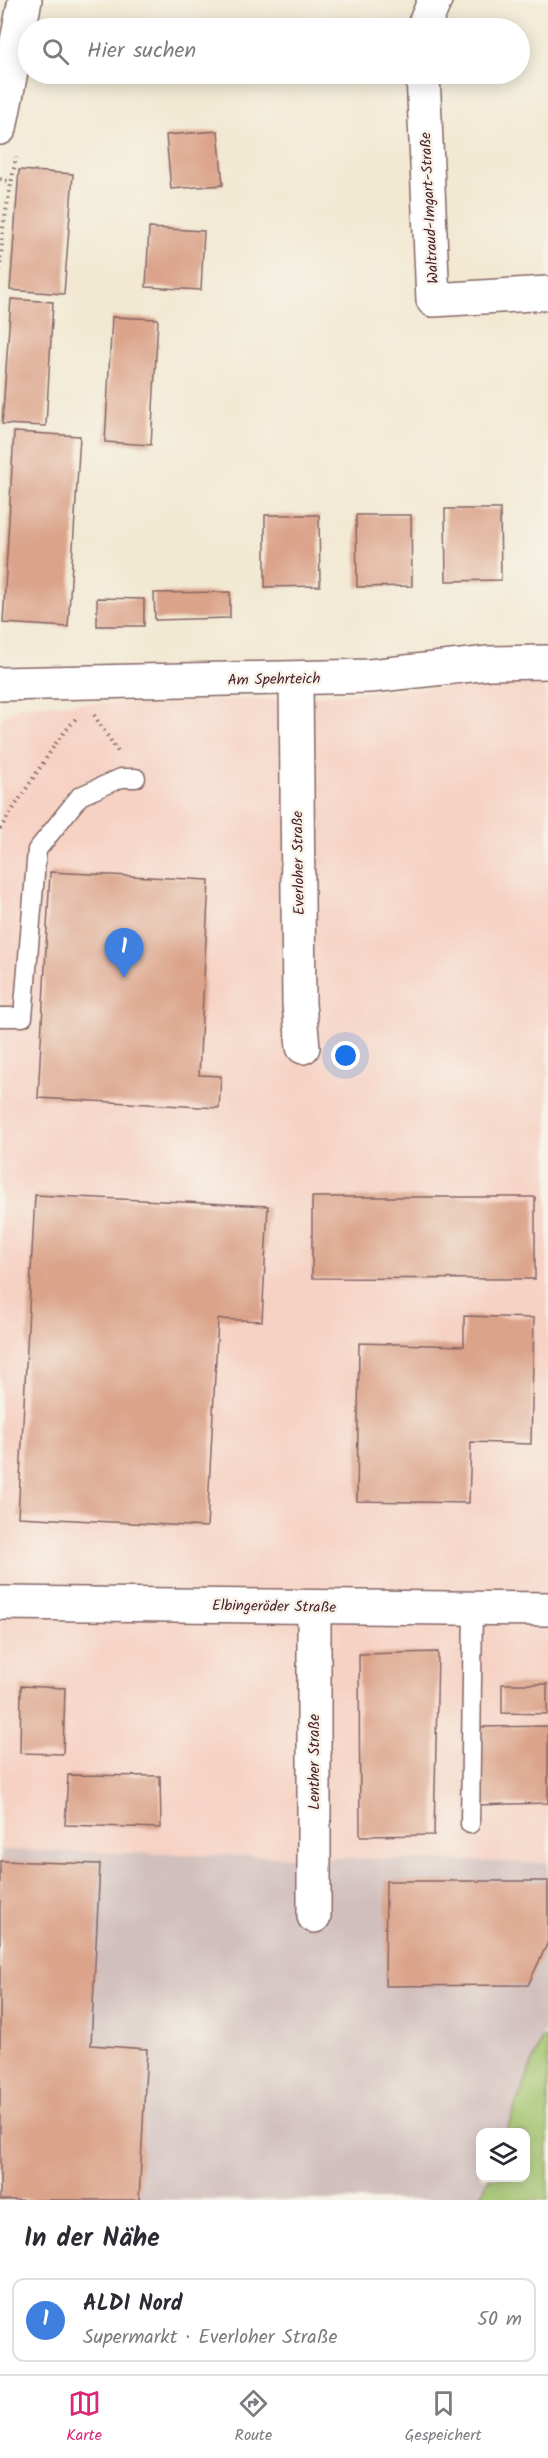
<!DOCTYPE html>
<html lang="de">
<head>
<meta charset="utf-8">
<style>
	:root { --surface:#fff; --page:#f2f2f3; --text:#2b2b33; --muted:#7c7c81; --line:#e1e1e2; --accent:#db2777 }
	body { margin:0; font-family:Kalam,sans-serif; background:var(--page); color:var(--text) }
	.controls { position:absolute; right:18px; bottom:18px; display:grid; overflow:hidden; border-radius:12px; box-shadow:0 3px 15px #0003 }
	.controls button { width:54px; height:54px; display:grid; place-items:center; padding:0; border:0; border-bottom:2px solid var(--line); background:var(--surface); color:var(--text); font:30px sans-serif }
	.you { position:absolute; left:346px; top:1056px; width:21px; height:21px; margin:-15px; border:4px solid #fff; border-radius:50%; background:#1a73e8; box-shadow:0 0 0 9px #1a73e833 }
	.badge { display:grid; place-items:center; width:39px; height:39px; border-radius:50%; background:var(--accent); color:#fff; font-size:20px; font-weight:700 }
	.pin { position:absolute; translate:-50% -50px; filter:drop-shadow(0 2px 3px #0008) }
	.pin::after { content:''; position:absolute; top:32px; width:21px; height:18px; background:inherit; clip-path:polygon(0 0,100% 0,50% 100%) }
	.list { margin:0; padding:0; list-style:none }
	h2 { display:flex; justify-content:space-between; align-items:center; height:78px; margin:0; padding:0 24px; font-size:26px }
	h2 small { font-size:20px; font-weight:400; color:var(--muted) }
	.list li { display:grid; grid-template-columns:39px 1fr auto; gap:18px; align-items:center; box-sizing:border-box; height:84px; margin:0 12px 12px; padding:0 12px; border:2px solid var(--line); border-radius:12px }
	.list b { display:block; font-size:22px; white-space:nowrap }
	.list p { margin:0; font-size:20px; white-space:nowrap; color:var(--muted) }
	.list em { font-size:20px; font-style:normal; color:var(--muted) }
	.icon { flex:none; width:33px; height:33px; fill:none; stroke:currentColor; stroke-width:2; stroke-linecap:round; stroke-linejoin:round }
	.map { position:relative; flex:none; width:548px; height:2200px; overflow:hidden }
	.search { position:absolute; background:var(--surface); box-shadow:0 3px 15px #0003; left:18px; right:18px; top:18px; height:66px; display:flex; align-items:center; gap:15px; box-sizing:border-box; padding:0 21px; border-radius:33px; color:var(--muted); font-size:22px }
	.sheet { height:174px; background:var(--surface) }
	nav { display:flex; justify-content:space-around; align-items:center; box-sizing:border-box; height:84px; border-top:2px solid var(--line); background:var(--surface); font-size:16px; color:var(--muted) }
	nav a { display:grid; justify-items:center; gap:3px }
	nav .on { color:var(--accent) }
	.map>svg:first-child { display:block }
	.built { fill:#f6d2c4 }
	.industrial { fill:#d1bfbe }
	.green { fill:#a0c26c; stroke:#75704c; stroke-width:1.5 }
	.building { fill:#dba38a }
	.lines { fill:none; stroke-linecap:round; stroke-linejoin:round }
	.service-casing { stroke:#856666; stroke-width:21 }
	.minor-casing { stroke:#856666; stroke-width:36 }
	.tertiary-casing { stroke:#856666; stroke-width:36 }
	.path { stroke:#856666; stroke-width:4; stroke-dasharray:1.5 4.5; stroke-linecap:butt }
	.service { stroke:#fff; stroke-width:18 }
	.minor { stroke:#fff; stroke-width:33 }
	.tertiary { stroke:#fff; stroke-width:33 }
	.labels { text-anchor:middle; stroke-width:5; stroke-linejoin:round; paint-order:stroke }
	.street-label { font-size:15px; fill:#4a1f2b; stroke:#f7f3e8 }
</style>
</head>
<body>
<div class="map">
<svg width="548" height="2200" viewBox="0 0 548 2200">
	<rect width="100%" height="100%" fill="#f7f3e8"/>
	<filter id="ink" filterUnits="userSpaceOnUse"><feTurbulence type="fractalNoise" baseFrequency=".0167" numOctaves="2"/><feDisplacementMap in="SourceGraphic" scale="12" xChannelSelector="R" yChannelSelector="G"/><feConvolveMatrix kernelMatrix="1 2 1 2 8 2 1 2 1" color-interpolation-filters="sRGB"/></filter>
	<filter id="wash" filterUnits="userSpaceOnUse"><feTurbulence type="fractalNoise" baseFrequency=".008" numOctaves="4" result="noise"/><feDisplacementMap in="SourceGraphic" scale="24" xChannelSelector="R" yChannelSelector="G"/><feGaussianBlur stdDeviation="1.35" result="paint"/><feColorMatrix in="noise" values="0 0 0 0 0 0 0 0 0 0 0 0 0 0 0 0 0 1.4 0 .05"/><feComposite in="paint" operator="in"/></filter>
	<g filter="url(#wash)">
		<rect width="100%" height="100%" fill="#f2e9d3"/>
		<path class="built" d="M 545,678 L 548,784 L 548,2022 L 506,2132 L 480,2132 L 480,2178 L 489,2178 L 480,2200 L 0,2200 L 0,720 L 20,705 L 286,698 Z"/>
		<path class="industrial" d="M 0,1850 L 548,1863 L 548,2022 L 506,2132 L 480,2132 L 480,2178 L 489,2178 L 480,2200 L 0,2200 Z"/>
		<path class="green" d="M 542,2038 L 548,2039 L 548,2200 L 480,2200 L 489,2178 L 526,2178 L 526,2132 L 506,2132 Z"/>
		<g id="blocks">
			<g class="building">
				<path d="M 218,131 L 223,185 L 171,189 L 166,135 Z"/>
				<path d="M 19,170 L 73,174 L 64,294 L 10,290 Z"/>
				<path d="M 149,228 L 204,231 L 201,290 L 146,287 Z"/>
				<path d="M 11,299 L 53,302 L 46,426 L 2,424 Z"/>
				<path d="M 112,317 L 158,319 L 151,445 L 105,442 Z"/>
				<path d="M 14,432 L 80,436 L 68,627 L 3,623 Z"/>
				<path d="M 445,509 L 500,509 L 501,580 L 446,581 Z"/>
				<path d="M 265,515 L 319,515 L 320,586 L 265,587 Z"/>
				<path d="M 356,515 L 411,515 L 412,586 L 357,587 Z"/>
				<path d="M 230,592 L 230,618 L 155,620 L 154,593 Z"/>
				<path d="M 97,598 L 144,599 L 144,626 L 97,626 Z"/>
				<path d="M 50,872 L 209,880 L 199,1075 L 221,1076 L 219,1108 L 38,1098 Z"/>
				<path d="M 35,1195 L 268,1206 L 262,1321 L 218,1319 L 207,1527 L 18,1517 Z"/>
				<path d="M 312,1197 L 535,1197 L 535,1279 L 312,1278 Z"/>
				<path d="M 464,1316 L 534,1318 L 531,1444 L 471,1442 L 469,1503 L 357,1501 L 359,1343 L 464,1346 Z"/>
				<path d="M 438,1652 L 434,1835 L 360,1836 L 359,1654 Z"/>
				<path d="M 502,1684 L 547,1684 L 547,1714 L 502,1713 Z"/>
				<path d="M 21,1686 L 65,1688 L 63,1754 L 20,1753 Z"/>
				<path d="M 548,1726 L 548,1803 L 477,1805 L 476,1727 Z"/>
				<path d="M 68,1775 L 160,1776 L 161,1828 L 65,1825 Z"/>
				<path d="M 0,1861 L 100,1864 L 91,2045 L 147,2049 L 139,2200 L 0,2200 Z"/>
				<path d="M 386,1881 L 548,1881 L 548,1942 L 528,1985 L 385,1986 Z"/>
			</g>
		</g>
	</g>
	<g filter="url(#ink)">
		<use href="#blocks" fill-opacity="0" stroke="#856666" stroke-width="1.5"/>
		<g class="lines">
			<g class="service-casing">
				<g id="service">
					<path d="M 0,1017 L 23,1017 L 37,850 L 80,796 L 121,778 L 136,778"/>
					<path d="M 470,1824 L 473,1608"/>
				</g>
			</g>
			<g class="minor-casing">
				<g id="minor">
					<path d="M 423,28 L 435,0"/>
					<path d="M 423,74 L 433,300 L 548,293"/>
					<path d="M 296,679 L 299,1004 L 303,1047"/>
					<path d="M 0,684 L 370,676 L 489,663 L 548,662"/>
					<path d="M 0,1603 L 548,1609"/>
					<path d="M 314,1916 L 314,1607"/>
				</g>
			</g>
			<g class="tertiary-casing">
				<path id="tertiary" d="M 0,128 L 25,0"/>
			</g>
			<g class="path">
				<path d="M 0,179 L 11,182"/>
				<path d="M 0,270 L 3,228 L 16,157"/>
				<path d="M 94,715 L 118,752"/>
				<path d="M 0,829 L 58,740 L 78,716"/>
			</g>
			<use href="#service" class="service"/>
			<use href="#minor" class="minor"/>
			<use href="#tertiary" class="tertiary"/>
		</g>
	</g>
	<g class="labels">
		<g class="street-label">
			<text transform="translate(429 208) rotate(-93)" y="5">Waltraud-Imgart-Straße</text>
			<text transform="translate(274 679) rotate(-1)" y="5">Am Spehrteich</text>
			<text transform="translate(298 863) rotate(-91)" y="5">Everloher Straße</text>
			<text transform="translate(274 1606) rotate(1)" y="5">Elbingeröder Straße</text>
			<text transform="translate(314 1762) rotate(-90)" y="5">Lenther Straße</text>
		</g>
	</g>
</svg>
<div class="controls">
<button><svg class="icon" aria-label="layers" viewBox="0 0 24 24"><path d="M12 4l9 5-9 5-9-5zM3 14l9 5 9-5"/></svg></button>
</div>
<div class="you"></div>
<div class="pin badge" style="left:124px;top:978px;background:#3f7fe0">1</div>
<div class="search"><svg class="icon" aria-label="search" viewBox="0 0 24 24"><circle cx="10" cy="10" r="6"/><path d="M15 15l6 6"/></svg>Hier suchen</div>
</div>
<section class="sheet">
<h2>In der Nähe<small></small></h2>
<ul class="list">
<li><span class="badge" style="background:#3f7fe0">1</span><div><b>ALDI Nord</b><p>Supermarkt · Everloher Straße</p></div><em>50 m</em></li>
</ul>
</section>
<nav>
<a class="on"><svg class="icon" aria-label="map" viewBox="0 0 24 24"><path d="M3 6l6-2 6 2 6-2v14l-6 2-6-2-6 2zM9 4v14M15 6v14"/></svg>Karte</a>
<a><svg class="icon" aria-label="directions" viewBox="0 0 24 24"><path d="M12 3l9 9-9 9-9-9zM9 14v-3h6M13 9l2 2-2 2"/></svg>Route</a>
<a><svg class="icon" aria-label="saved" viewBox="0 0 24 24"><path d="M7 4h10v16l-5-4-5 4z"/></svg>Gespeichert</a>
</nav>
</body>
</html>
